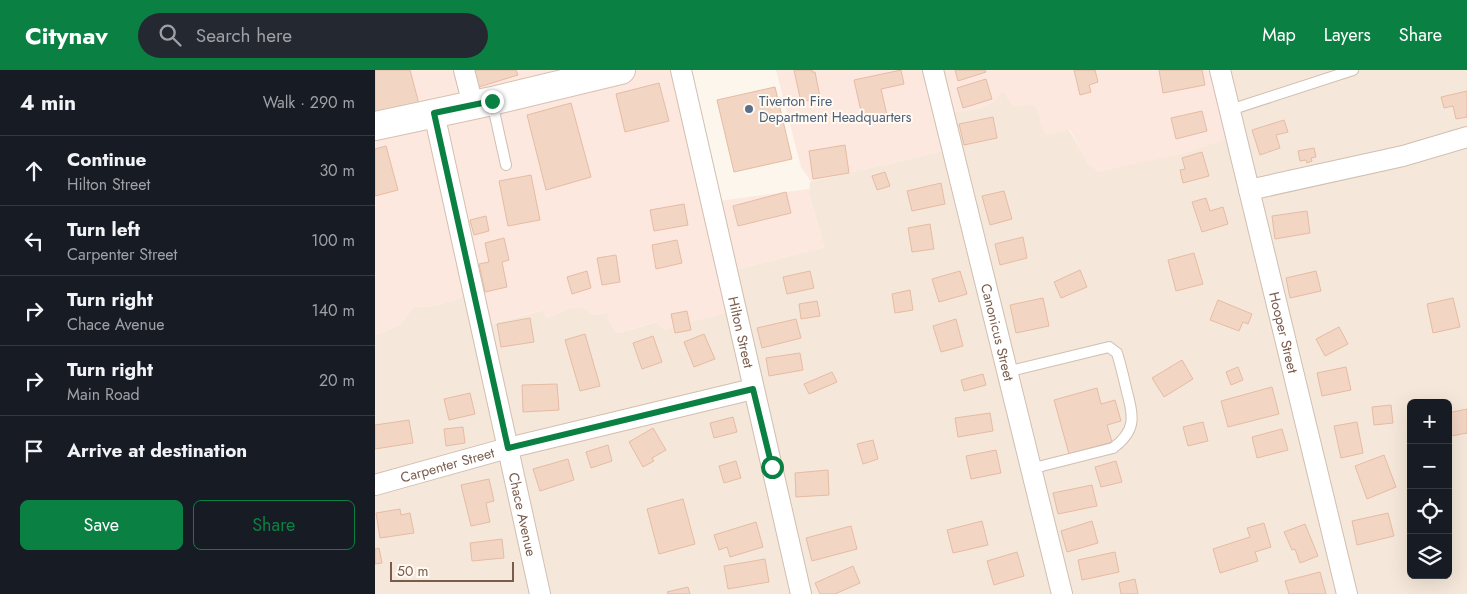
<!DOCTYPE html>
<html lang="en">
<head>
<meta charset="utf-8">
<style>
	:root { --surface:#171b24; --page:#242831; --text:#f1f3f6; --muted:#9ea1a6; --line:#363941; --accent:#0b8043 }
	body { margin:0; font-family:Jost,sans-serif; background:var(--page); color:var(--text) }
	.controls { position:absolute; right:15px; bottom:15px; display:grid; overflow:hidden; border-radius:8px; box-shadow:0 5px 20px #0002 }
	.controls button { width:45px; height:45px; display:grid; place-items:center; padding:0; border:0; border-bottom:1px solid var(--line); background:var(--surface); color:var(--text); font:25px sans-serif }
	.scale { position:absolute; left:15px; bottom:12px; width:124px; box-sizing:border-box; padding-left:5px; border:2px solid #7a5c4d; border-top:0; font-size:14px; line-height:18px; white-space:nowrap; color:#7a5c4d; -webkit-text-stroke:4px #fffaf3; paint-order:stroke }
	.stop { position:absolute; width:15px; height:15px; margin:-11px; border:4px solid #0b8043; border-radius:50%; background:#fff }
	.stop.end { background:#0b8043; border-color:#fff; box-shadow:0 1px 5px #0008 }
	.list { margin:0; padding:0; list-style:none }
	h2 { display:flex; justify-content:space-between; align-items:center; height:65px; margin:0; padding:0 20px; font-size:21px }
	h2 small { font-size:16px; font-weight:400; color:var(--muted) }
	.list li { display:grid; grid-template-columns:32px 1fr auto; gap:15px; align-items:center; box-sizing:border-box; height:70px; padding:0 20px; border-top:1px solid var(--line) }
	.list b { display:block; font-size:19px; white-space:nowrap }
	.list p { margin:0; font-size:16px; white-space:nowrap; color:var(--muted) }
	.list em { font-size:16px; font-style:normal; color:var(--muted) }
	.actions { display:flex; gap:10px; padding:15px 20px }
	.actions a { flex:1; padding:11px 0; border:1px solid var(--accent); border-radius:8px; text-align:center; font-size:18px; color:var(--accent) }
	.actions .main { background:var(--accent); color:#fff }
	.icon { flex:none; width:28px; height:28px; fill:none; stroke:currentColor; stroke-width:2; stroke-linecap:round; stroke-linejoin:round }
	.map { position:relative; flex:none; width:1092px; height:524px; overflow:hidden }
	header { display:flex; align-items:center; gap:30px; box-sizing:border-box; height:70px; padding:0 25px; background:var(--accent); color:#fff }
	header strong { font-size:24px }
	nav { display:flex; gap:28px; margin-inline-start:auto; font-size:18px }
	.search { width:350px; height:45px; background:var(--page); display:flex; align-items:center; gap:12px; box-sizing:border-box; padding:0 18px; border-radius:28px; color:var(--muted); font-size:19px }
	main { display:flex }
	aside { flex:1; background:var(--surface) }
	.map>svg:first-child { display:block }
	.residential { fill:#f5e8da; fill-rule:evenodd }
	.commercial { fill:#fde8e0 }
	.building { fill:#f3d5c3; stroke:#e6bba3 }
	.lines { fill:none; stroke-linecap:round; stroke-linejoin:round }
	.service-casing { stroke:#d1beb0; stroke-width:12 }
	.minor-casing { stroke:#d1beb0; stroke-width:22 }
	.secondary-casing { stroke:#d6c0b0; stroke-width:30 }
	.service { stroke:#fff; stroke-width:10 }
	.minor { stroke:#fff; stroke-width:20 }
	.secondary { stroke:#fff; stroke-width:28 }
	.route { stroke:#0b8043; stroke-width:6 }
	.service-dot { fill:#5c6f8a; stroke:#fffaf3; stroke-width:2 }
	.labels { text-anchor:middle; stroke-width:4; stroke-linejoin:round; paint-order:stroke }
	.service-label { font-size:14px; fill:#4e5e75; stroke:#fffaf3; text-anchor:start }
	.street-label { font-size:14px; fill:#7a5c4d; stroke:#fffaf3 }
</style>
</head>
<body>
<header>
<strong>Citynav</strong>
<div class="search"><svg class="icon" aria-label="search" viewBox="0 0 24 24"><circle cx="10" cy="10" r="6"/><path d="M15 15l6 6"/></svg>Search here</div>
<nav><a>Map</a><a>Layers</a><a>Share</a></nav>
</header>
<main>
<aside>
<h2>4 min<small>Walk · 290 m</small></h2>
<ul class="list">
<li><svg class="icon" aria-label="ahead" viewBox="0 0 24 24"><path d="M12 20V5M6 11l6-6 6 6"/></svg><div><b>Continue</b><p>Hilton Street</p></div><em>30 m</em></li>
<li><svg class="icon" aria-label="left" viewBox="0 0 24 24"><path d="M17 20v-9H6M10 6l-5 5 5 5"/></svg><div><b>Turn left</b><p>Carpenter Street</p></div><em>100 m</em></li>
<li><svg class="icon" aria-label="right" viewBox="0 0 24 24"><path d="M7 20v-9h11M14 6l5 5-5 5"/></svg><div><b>Turn right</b><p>Chace Avenue</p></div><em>140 m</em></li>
<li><svg class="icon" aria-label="right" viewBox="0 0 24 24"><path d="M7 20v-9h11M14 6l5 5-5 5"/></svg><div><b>Turn right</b><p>Main Road</p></div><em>20 m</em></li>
<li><svg class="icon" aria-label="arrive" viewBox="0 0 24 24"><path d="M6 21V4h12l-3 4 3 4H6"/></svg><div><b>Arrive at destination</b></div></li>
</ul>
<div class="actions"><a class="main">Save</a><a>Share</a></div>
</aside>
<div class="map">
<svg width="1092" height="524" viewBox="0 0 1092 524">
	<rect width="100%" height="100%" fill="#fdf6ec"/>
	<path class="residential" d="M 842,0 L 1092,0 L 1092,524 L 0,524 L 0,263 L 4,264 L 25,255 L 38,237 L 59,236 L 94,225 L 105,257 L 168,240 L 172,248 L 195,238 L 207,237 L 219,245 L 233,242 L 235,254 L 243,263 L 282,252 L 356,201 L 449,177 L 434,124 L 435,112 L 572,80 L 568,45 L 628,21 L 660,35 L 694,60 L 713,93 ZM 1036,333 L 1073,333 L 1073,505 L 1036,505 Z"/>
	<g class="commercial">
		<path d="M 0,0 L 296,0 L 329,133 L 434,119 L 434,124 L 449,177 L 356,201 L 358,241 L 289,260 L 281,252 L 243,263 L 235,254 L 233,242 L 219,245 L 207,237 L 195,238 L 172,248 L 167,240 L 105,257 L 94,225 L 59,236 L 38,237 L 25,255 L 4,264 L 0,263 Z"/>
		<path d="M 401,0 L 842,0 L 856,68 L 810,83 L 723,102 L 713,94 L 695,60 L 670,65 L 660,35 L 637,36 L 628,21 L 621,30 L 606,38 L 569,45 L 572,80 L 436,112 L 426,97 Z"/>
	</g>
	<g class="building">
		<path d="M 0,0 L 35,0 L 44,34 L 0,46 Z"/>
		<path d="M 99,0 L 141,0 L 143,5 L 104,17 Z"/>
		<path d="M 419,0 L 437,0 L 437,2 L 440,2 L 445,27 L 426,32 Z"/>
		<path d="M 526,0 L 529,14 L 506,19 L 512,45 L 488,50 L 479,10 Z"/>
		<path d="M 580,0 L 610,0 L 611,2 L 583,11 Z"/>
		<path d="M 699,0 L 720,0 L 723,12 L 714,15 L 716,22 L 705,25 Z"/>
		<path d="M 784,0 L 827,0 L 830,15 L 788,23 Z"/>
		<path d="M 611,9 L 617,29 L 588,38 L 582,18 Z"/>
		<path d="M 284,13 L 294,51 L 250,62 L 241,24 Z"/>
		<path d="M 400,17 L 417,89 L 359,102 L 342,30 Z"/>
		<path d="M 1092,21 L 1092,47 L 1081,49 L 1078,36 L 1069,38 L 1066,27 Z"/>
		<path d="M 196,33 L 216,107 L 171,120 L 152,45 Z"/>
		<path d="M 827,41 L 832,61 L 801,69 L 796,48 Z"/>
		<path d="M 618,47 L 622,68 L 589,75 L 584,54 Z"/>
		<path d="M 909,50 L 913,62 L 901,65 L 905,78 L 885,85 L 877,60 Z"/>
		<path d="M 470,75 L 474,103 L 438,109 L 434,81 Z"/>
		<path d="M 11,76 L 23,120 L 0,126 L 0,79 Z"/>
		<path d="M 939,78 L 941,87 L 936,88 L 937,91 L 932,93 L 931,90 L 925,91 L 923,81 Z"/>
		<path d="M 827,82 L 834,106 L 808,113 L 805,100 L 810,99 L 807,88 Z"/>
		<path d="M 510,102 L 515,116 L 502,120 L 497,106 Z"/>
		<path d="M 156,105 L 165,150 L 133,156 L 124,111 Z"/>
		<path d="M 566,113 L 570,134 L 537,141 L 532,121 Z"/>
		<path d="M 629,121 L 637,149 L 615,155 L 607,126 Z"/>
		<path d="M 411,122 L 416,143 L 363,156 L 358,136 Z"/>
		<path d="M 831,128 L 835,141 L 848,137 L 853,154 L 827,162 L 817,132 Z"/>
		<path d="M 309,134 L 313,155 L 279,161 L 275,140 Z"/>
		<path d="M 932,141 L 935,163 L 900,169 L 897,146 Z"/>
		<path d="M 111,146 L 114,161 L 99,165 L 95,150 Z"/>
		<path d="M 555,154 L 559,179 L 537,182 L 533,158 Z"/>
		<path d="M 648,167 L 652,188 L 625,195 L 620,174 Z"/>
		<path d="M 129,168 L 134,190 L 127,192 L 132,217 L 110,222 L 104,194 L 114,192 L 110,173 Z"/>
		<path d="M 302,170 L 307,193 L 281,199 L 277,175 Z"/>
		<path d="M 819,183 L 828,214 L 801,221 L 793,190 Z"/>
		<path d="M 241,185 L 245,212 L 227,215 L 222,188 Z"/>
		<path d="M 705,200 L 712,217 L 686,228 L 679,212 Z"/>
		<path d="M 212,201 L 216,218 L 197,224 L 192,207 Z"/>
		<path d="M 435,201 L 439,218 L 412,224 L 408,207 Z"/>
		<path d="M 585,201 L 592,224 L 564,232 L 557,209 Z"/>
		<path d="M 941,201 L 946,221 L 915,228 L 911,208 Z"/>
		<path d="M 535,220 L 538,240 L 520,243 L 517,224 Z"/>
		<path d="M 668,228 L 674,256 L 641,263 L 635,235 Z"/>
		<path d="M 1078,228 L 1085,257 L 1058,263 L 1052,234 Z"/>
		<path d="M 843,230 L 877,244 L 873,254 L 868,252 L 864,261 L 835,250 Z"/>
		<path d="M 442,231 L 445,246 L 426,249 L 424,234 Z"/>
		<path d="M 312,241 L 316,260 L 300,263 L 296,244 Z"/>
		<path d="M 155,248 L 159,272 L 126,277 L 122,254 Z"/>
		<path d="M 421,249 L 426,268 L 387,278 L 382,258 Z"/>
		<path d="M 581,249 L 588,276 L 566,282 L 558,256 Z"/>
		<path d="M 964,257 L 973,274 L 950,286 L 941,269 Z"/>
		<path d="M 210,264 L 225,316 L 205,321 L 190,270 Z"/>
		<path d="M 329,264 L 340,289 L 319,297 L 309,272 Z"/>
		<path d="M 278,266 L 287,292 L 267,299 L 258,273 Z"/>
		<path d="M 425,283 L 428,300 L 394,306 L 391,288 Z"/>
		<path d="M 807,290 L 818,309 L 789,327 L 777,308 Z"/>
		<path d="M 863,297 L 868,310 L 856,315 L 851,302 Z"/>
		<path d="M 971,297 L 976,320 L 947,326 L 942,303 Z"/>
		<path d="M 457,302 L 462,312 L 434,324 L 429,314 Z"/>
		<path d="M 608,304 L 611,315 L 589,321 L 586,310 Z"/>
		<path d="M 182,314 L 184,340 L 148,342 L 147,315 Z"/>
		<path d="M 897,317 L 904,344 L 853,357 L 846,331 Z"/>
		<path d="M 722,318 L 726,334 L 740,330 L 746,351 L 732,355 L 737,372 L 694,384 L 679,330 Z"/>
		<path d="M 95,323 L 100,344 L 74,350 L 69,329 Z"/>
		<path d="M 1016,335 L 1018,353 L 999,355 L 997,337 Z"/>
		<path d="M 1092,339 L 1092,363 L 1076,366 L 1073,355 L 1073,343 Z"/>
		<path d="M 615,343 L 618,361 L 583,367 L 580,348 Z"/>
		<path d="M 358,347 L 362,362 L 339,368 L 335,353 Z"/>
		<path d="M 34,350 L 38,373 L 0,379 L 0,355 Z"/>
		<path d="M 828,352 L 833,371 L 813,376 L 808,357 Z"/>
		<path d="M 982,352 L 988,383 L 966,388 L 959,356 Z"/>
		<path d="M 88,357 L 90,373 L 71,376 L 69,359 Z"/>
		<path d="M 278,358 L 291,380 L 277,388 L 279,391 L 268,397 L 254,372 Z"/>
		<path d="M 907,359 L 913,380 L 882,388 L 877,367 Z"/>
		<path d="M 498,370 L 503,389 L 488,394 L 482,374 Z"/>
		<path d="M 233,375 L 237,391 L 216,398 L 211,382 Z"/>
		<path d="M 621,380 L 626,403 L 596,409 L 591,386 Z"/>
		<path d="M 1009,385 L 1021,417 L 992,429 L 980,396 Z"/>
		<path d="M 193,389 L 199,410 L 165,421 L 158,399 Z"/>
		<path d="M 361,391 L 366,408 L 349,413 L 344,396 Z"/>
		<path d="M 741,391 L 747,412 L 726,417 L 720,397 Z"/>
		<path d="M 453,400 L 454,425 L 421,427 L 420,403 Z"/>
		<path d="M 114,409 L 119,431 L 111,433 L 115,452 L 96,456 L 86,415 Z"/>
		<path d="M 717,415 L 722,436 L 683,444 L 678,423 Z"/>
		<path d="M 308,429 L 320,474 L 284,484 L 272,439 Z"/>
		<path d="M 25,439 L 26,445 L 35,443 L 39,463 L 5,468 L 1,443 Z"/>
		<path d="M 1013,443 L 1019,466 L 982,475 L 977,451 Z"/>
		<path d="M 607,451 L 613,475 L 578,483 L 572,460 Z"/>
		<path d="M 717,451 L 723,473 L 692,482 L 686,461 Z"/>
		<path d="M 381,452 L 388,477 L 355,487 L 352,477 L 344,480 L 339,465 Z"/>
		<path d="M 889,453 L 896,477 L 880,482 L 883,491 L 845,503 L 838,479 L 875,467 L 872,458 Z"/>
		<path d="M 930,454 L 943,486 L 925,493 L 920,479 L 917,480 L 909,462 Z"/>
		<path d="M 476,456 L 482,479 L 437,491 L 431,468 Z"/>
		<path d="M 127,469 L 129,488 L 97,491 L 95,473 Z"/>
		<path d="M 4,478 L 7,493 L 0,494 L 0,479 Z"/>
		<path d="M 642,482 L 649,506 L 619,515 L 612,491 Z"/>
		<path d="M 740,482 L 744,502 L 707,510 L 703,490 Z"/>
		<path d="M 390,489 L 394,512 L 353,519 L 349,496 Z"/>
		<path d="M 478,496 L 485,513 L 460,524 L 445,524 L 440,513 Z"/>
		<path d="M 945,502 L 951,524 L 914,524 L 910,511 Z"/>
		<path d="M 760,509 L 763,524 L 746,524 L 744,513 Z"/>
		<path d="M 313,517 L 315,524 L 293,524 L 292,522 Z"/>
	</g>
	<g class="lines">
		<g class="service-casing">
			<g id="service">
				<path d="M 117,32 L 131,95"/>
				<path d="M 855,40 L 978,0"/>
				<path d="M 631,302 L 734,277 L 742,283 C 746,296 749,309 752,322 C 759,347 761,361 738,378 L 655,399"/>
			</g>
		</g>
		<g class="minor-casing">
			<g id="minor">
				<path d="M 89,0 L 98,35"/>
				<path id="s1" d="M 306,0 L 426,524"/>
				<path id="s2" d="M 558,0 L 687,524"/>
				<path id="s3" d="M 845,0 L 972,524"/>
				<path id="s4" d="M 59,43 L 165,524"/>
				<path d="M 874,120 L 1028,86 L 1092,67"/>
				<path id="s5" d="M 0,415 L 133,378 L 378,319"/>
			</g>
		</g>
		<g class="secondary-casing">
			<path id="secondary" d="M 0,56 L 117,31 L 246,0"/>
		</g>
		<use href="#service" class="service"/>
		<use href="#minor" class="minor"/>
		<use href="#secondary" class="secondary"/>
	</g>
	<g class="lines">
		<path class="route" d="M 117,31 L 59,43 L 133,378 L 378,319 L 397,397"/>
	</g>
	<circle class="service-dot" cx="374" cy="39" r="5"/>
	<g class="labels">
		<g class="service-label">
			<text x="384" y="36">Tiverton Fire<tspan x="384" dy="16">Department Headquarters</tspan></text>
		</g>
		<g class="street-label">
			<text dy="5" stroke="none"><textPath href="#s1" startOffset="269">Hilton Street</textPath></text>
			<text dy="5" stroke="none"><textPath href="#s2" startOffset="270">Canonicus Street</textPath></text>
			<text dy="5" stroke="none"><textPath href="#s3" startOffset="270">Hooper Street</textPath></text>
			<text dy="5" stroke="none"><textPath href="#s5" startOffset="75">Carpenter Street</textPath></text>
			<text dy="5" stroke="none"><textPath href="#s4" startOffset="411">Chace Avenue</textPath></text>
		</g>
	</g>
</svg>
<div class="controls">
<button>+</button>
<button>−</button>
<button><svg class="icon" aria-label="locate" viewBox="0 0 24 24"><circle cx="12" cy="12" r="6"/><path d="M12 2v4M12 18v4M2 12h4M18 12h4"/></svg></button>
<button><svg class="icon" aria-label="layers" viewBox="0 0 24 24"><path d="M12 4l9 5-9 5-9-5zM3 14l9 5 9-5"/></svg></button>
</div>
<div class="scale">50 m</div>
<div class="stop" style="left:397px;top:397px"></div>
<div class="stop end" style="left:117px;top:31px"></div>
</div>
</main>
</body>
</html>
